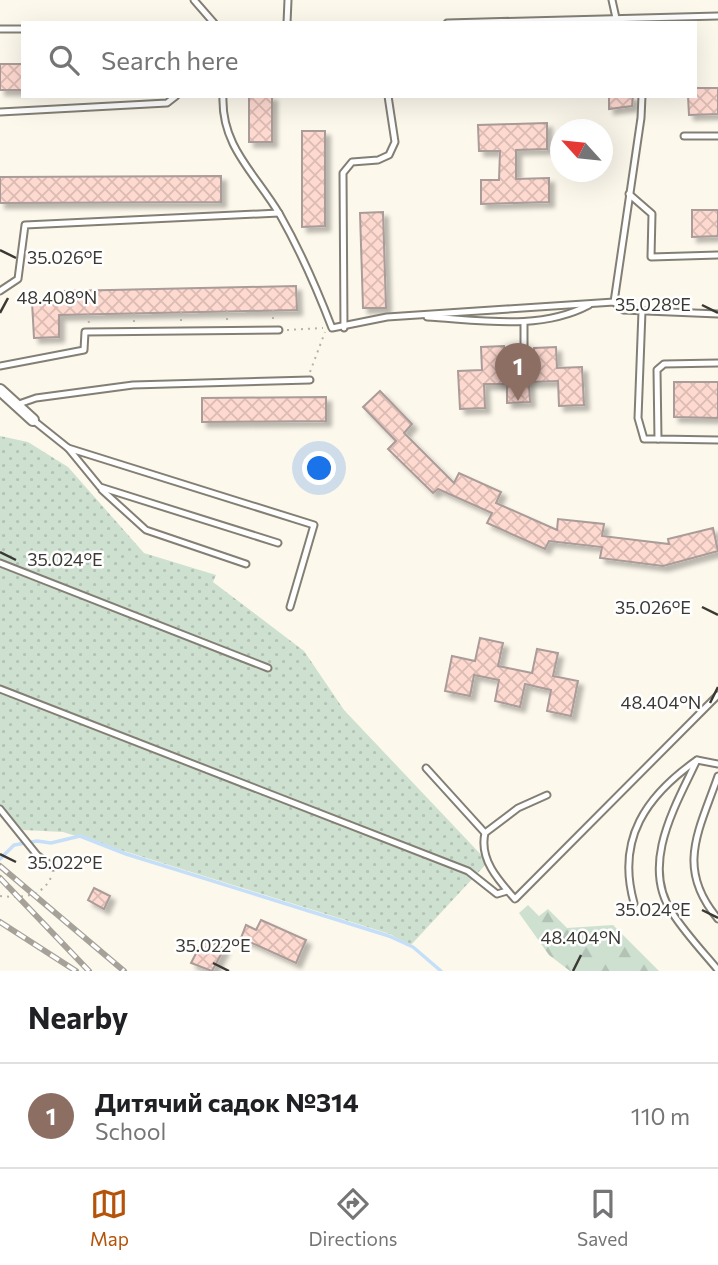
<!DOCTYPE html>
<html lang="en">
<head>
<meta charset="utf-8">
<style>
	:root { --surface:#fff; --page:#f2f2f2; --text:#202124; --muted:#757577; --line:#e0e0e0; --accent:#b45309 }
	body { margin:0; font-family:Commissioner,sans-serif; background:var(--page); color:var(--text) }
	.compass { position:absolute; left:550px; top:119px; width:63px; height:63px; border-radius:50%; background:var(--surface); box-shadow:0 7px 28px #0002; rotate:297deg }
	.you { position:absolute; left:320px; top:469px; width:24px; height:24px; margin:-18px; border:5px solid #fff; border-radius:50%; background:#1a73e8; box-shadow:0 0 0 10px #1a73e833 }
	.badge { display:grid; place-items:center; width:46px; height:46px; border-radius:50%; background:var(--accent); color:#fff; font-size:23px; font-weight:700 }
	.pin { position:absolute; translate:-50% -58px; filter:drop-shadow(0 2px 4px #0008) }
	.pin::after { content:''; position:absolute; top:37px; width:24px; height:21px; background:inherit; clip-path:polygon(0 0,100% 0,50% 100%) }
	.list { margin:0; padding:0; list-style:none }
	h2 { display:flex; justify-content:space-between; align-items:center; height:91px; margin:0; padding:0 28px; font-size:30px }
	h2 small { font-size:23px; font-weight:400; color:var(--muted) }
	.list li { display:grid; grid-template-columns:46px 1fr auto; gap:21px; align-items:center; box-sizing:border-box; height:105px; padding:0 28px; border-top:2px solid var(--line) }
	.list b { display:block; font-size:26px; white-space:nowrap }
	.list p { margin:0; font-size:23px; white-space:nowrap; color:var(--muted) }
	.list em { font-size:23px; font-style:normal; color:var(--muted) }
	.icon { flex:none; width:38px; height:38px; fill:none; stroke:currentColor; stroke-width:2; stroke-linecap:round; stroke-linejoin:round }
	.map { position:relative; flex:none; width:718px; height:971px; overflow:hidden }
	.search { position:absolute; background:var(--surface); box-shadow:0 7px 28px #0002; left:21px; right:21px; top:21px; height:77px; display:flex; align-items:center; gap:18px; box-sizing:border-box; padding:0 24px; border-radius:0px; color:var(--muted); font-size:26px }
	.sheet { height:196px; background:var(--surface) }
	nav { display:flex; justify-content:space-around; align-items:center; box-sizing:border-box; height:98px; border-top:2px solid var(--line); background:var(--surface); font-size:19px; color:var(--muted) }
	nav a { display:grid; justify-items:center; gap:4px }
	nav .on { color:var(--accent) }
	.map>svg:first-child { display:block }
	.forest { fill:url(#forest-firs) }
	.garden { fill:url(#garden-dots) }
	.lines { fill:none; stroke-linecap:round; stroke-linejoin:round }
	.stream { stroke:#c6dff8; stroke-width:3.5 }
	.building { fill:url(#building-cross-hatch); stroke:#aa9c99; stroke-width:2; filter:url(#shadow) }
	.service-casing { stroke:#837f74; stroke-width:9 }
	.minor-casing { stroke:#837f74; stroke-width:14 }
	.path { stroke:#b6b2a8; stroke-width:2; stroke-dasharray:2 5; stroke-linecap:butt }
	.service { stroke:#fff; stroke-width:5 }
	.minor { stroke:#fff; stroke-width:10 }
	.rail-casing { stroke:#a6a299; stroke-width:6 }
	.rail { stroke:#fff; stroke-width:3.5; stroke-dasharray:10; stroke-linecap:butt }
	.ticks { fill:none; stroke:#3b3934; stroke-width:2.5 }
	.ticks-label { font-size:18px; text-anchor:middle; fill:#3b3934; stroke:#fff; stroke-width:5; stroke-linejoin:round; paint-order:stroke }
</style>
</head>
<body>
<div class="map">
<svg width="718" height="971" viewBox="0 0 718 971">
	<defs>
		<pattern id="forest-firs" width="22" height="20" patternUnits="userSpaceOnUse" patternTransform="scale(1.75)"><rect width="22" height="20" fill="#cee1d1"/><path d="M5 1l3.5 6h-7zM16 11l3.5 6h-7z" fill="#b2c2b4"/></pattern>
		<pattern id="garden-dots" width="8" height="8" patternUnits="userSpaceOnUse" patternTransform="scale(1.75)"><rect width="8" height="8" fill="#cee1d1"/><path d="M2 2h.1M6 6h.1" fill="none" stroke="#b2c2b4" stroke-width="1.8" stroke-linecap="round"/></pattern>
		<pattern id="building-cross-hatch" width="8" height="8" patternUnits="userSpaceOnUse" patternTransform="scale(1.75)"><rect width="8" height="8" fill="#fed9d0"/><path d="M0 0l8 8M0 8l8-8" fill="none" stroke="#dbbbb3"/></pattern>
		<filter id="shadow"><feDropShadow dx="5" dy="5" stdDeviation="2" flood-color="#0004"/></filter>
	</defs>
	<rect width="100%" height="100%" fill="#fdf8ec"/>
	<path class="forest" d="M 528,905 L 539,916 L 548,909 L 567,928 L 613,925 L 659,971 L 570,971 L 549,955 L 519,913 Z"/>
	<path class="garden" d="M 0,436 L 28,442 L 68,467 L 144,553 L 216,575 L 213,582 L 304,651 L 344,710 L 488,862 L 410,946 L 390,934 L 63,832 L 23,830 L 0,805 Z"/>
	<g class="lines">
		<path class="stream" d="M 0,859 L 14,845 L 37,841 L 51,843 L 80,836 L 126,854 L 389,936 L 413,947 L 441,971"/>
	</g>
	<g class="building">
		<rect x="0" y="64" width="23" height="26"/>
		<path d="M 695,88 L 718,88 L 718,114 L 689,115 L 688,96 L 695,96 Z"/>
		<rect x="249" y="96" width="23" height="46"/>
		<path d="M 609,96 L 633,96 L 632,106 L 609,109 Z"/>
		<path d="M 547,123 L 547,149 L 516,150 L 516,179 L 549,178 L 549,202 L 481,204 L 481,180 L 499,180 L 500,151 L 479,151 L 478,125 Z"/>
		<path d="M 302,131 L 325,131 L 325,226 L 302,227 Z"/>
		<path d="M 221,176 L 221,202 L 0,203 L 0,177 Z"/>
		<path d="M 692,210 L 718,210 L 718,236 L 692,237 Z"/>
		<path d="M 383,212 L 386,308 L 363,308 L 360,213 Z"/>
		<path d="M 296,286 L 297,310 L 59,315 L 59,337 L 34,338 L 32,302 L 65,301 L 65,291 Z"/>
		<path d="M 504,346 L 505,370 L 535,369 L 534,348 L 556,347 L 557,368 L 582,367 L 584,405 L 559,406 L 558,381 L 529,382 L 530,402 L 507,403 L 507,384 L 484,384 L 485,408 L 460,409 L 458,371 L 482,370 L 481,347 Z"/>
		<path d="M 674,382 L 718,382 L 718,418 L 674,417 Z"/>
		<path d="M 380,391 L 412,424 L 404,433 L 454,483 L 459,473 L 501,492 L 496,503 L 557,530 L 558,519 L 604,524 L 602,536 L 669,544 L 668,539 L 713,528 L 718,551 L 663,566 L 600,558 L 602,547 L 549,541 L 545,549 L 487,523 L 492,513 L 438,489 L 433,493 L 388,449 L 396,441 L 363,407 Z"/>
		<path d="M 326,397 L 326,421 L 202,422 L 202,398 Z"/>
		<path d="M 480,638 L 503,643 L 498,666 L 532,673 L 537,649 L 558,653 L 553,676 L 578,681 L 571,716 L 547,711 L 551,690 L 525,684 L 520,707 L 495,701 L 499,680 L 474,675 L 470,696 L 445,691 L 452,656 L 475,661 Z"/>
		<path d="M 94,888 L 110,896 L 104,909 L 88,900 Z"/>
		<path d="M 261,920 L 306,940 L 296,963 L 241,938 L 246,925 L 256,930 Z"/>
		<path d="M 204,938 L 224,949 L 212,971 L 191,963 Z"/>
	</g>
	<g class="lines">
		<g class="service-casing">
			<g id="service">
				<path d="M 194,0 L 214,23"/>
				<path d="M 612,0 L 616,18"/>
				<path d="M 287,23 L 288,0"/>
				<path d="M 447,23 L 718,16"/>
				<path d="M 0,29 L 23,29"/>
				<path d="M 223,96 C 221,147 256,174 280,215 C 301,252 317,289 332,328 L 387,317 L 614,302 L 623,310 L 718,314"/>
				<path d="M 0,112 L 167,103 L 176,96"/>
				<path d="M 684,136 L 718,136"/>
				<path d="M 629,194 L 652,214 L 651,257 L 718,255"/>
				<path d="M 0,291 L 18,279 L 25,225 L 279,213"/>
				<path d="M 614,302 L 641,118 L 642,96"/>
				<path d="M 642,311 L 638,418 L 644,439 L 658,439"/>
				<path d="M 427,317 C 480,320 540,331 589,305"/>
				<path d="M 344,328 L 343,173 L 352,162 L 378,160 L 389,155 L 395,142 L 388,96"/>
				<path d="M 524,359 L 524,322"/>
				<path d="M 718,363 L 664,364 L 657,370 L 658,439 L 718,440"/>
				<path d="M 0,366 L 84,350 L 85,332 L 279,330"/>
				<path d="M 16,405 L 36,398 L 133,385 L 310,380"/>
				<path d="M 33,420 L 68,448 L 314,525 L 290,607"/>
				<path d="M 68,448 L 100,487 L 278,543"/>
				<path d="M 102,490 L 146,530 L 246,564"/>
				<path d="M 0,563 L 268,668"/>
				<path d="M 0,689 L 468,871 L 497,894 L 507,891"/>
				<path d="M 697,760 C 676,805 639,865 673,914 C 686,934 703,952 718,970"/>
				<path d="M 426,768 L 485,833"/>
				<path d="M 718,776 C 699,831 675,868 718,919"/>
				<path d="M 547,795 L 518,808 L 485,833 C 479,859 498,880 515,899 L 718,695"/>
				<path d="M 0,809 L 37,855 L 53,867"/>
				<path d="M 634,903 C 616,839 646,796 697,760 L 718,764"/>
			</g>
		</g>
		<g class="minor-casing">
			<path id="minor" d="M 0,390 L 33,420"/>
		</g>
		<g class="path">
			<path d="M 273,310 L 273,320"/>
			<path d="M 227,311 L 227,321"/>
			<path d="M 181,312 L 181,322"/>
			<path d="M 134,313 L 134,323"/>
			<path d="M 88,314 L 89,324"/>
			<path d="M 287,330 L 323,328"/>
			<path d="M 310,372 L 325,332"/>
			<path d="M 0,896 C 21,898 43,898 52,875"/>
		</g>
		<use href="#service" class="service"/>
		<use href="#minor" class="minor"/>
		<g class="rail-casing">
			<g id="rail">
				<path d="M 0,866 L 124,971"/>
				<path d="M 0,878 L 89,971"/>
				<path d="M 0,922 L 76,971"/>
			</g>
		</g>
		<use href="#rail" class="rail"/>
	</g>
	<path class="ticks" d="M 0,250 L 16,258M 702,305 L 718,313M 0,313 L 8,298M 0,552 L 16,560M 702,607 L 718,615M 710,703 L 718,687M 0,854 L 16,862M 702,910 L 718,918M 213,963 L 229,971M 573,971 L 581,955"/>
	<g class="ticks-label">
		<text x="65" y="264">35.026°E</text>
		<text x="57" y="304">48.408°N</text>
		<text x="653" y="311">35.028°E</text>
		<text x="65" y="566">35.024°E</text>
		<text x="653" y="614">35.026°E</text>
		<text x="661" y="709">48.404°N</text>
		<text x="65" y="869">35.022°E</text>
		<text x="653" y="916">35.024°E</text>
		<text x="581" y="944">48.404°N</text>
		<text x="213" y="952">35.022°E</text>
	</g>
</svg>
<svg class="compass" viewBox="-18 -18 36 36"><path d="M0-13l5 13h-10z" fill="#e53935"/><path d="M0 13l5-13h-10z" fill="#757577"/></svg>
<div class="you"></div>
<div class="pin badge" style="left:518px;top:401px;background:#8d6e63">1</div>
<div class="search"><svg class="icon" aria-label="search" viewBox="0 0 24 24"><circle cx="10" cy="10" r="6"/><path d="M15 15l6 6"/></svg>Search here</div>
</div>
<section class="sheet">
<h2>Nearby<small></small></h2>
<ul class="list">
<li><span class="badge" style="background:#8d6e63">1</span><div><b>Дитячий садок №314</b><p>School</p></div><em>110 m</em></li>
</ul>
</section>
<nav>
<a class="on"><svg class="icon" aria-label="map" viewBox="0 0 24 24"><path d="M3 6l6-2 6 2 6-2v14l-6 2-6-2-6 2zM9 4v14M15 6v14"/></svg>Map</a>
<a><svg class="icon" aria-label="directions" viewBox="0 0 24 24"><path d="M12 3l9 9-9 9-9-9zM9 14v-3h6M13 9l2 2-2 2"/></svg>Directions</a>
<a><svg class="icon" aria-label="saved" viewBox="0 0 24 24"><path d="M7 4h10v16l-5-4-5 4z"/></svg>Saved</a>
</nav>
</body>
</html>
